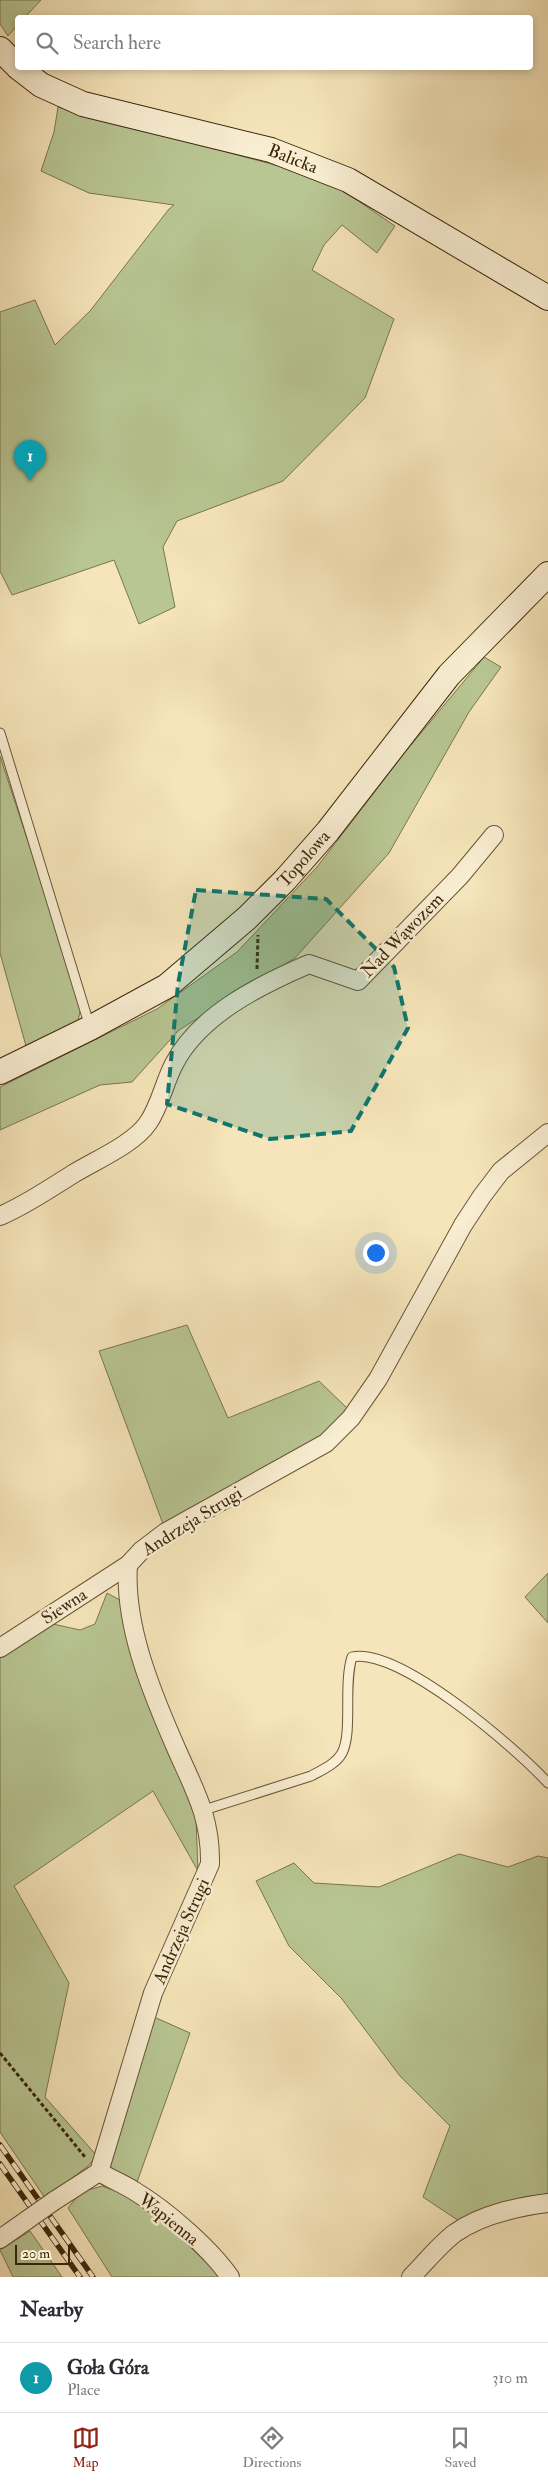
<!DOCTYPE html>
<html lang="en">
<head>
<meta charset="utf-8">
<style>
	:root { --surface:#fff; --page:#f7f7f7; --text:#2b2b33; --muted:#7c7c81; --line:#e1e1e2; --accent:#8f2418 }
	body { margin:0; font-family:"IM FELL Double Pica",serif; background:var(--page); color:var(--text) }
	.scale { position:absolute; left:15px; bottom:12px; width:55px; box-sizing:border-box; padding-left:5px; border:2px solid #3c270b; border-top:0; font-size:14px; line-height:18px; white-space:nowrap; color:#3c270b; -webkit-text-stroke:4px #f9eed2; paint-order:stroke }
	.you { position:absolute; left:375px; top:1252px; width:18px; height:18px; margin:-12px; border:4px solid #fff; border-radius:50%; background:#1a73e8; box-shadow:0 0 0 8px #1a73e833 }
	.badge { display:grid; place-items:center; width:32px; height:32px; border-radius:50%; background:var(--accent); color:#fff; font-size:16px; font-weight:700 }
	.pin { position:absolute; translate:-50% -41px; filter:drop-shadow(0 1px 2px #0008) }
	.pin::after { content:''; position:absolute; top:26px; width:18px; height:15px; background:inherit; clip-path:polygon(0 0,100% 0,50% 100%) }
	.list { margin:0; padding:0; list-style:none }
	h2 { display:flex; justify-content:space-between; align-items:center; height:65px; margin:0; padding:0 20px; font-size:21px }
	h2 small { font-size:16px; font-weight:400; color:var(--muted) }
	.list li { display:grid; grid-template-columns:32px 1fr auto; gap:15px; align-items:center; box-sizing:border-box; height:70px; padding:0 20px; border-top:1px solid var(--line) }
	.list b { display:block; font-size:19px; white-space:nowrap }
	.list p { margin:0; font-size:16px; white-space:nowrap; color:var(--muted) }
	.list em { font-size:16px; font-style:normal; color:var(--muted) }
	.icon { flex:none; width:28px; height:28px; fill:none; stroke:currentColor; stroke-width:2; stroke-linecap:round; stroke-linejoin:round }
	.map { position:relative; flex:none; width:548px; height:2277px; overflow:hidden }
	.search { position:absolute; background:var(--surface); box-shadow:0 2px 8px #0003; left:15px; right:15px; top:15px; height:55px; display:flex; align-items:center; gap:12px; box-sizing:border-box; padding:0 18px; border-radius:5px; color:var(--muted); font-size:19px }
	.sheet { height:135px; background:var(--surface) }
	nav { display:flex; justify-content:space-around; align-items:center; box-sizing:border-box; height:70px; border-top:1px solid var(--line); background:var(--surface); font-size:14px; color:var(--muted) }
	nav a { display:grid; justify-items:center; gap:2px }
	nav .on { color:var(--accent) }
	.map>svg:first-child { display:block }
	.green { fill:#b8c693; stroke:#7a764f }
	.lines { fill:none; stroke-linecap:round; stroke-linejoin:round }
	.lane-casing { stroke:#6a5637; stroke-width:11 }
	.street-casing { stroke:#6a5637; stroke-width:20 }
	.secondary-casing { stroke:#3c270b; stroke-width:26 }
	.path { stroke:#3c270b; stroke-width:3; stroke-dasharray:4 2.5; stroke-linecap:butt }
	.lane { stroke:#f9eed2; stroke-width:9 }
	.street { stroke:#f9eed2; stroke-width:18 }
	.secondary { stroke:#f9eed2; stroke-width:24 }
	.rail-casing { stroke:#3c270b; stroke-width:5.5 }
	.rail { stroke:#f9eed2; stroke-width:4; stroke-dasharray:11; stroke-linecap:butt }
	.street-bridge-casing { stroke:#6a5637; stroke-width:20; stroke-linecap:butt }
	.street-bridge { stroke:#f9eed2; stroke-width:18 }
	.marked { fill:#0f766e; fill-opacity:0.2; stroke:#0f766e; stroke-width:4; stroke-dasharray:10 6; stroke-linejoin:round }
	.labels { text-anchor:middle; stroke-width:5; stroke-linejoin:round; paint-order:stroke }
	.street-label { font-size:18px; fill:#3c270b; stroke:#f9eed2 }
</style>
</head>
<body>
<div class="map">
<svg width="548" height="2277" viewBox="0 0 548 2277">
	<rect width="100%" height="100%" fill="#f6e5ba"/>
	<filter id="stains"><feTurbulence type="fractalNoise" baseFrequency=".004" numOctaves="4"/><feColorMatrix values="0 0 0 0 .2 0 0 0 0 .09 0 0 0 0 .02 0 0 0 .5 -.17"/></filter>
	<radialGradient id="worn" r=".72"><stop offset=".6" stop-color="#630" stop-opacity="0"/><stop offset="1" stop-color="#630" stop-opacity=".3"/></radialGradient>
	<g class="green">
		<path d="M 0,0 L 41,0 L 25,17 L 18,18 L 17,26 L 8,36 L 0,24 Z"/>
		<path d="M 58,107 L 301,172 L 338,187 L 395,226 L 377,253 L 342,225 L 324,245 L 312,270 L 394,319 L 365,398 L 283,481 L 177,521 L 163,547 L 175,607 L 139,624 L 114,560 L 12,595 L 0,571 L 0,312 L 35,300 L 55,345 L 90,311 L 169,209 L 174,205 L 89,193 L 41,171 L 54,132 Z"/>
		<path d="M 484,657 L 501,667 L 469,712 L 389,853 L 295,958 L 179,1030 L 132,1082 L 100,1085 L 0,1130 L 0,1087 L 157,1009 L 237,952 L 317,867 L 406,751 Z"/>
		<path d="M 0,756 L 76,989 L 80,1012 L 78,1021 L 26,1046 L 0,953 Z"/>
		<path d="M 187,1325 L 228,1418 L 319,1381 L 348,1409 L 316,1441 L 163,1524 L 99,1351 Z"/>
		<path d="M 548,1573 L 548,1623 L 525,1597 Z"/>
		<path d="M 107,1593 L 120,1600 L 131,1653 L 196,1819 L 198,1871 L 153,1791 L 14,1886 L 69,1983 L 45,2097 L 97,2156 L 87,2167 L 45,2198 L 0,2132 L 0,1658 L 53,1624 L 80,1630 L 95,1624 Z"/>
		<path d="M 459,1854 L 508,1867 L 538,1856 L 548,1858 L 548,2199 L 462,2223 L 423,2197 L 450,2126 L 400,2076 L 342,1999 L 289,1946 L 256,1881 L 294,1863 L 314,1883 L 379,1887 Z"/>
		<path d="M 154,2017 L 190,2033 L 136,2185 L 112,2172 L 109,2161 Z"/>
		<path d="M 102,2186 L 126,2195 L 157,2215 L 221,2277 L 112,2277 L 68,2208 L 81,2192 Z"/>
		<path d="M 30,2231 L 62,2277 L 13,2277 L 0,2250 Z"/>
	</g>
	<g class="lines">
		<g class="lane-casing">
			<g id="lane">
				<path d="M 0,733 L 90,1027"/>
				<path d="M 204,1810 L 311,1776 C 322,1770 336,1764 342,1753 C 353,1732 343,1685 352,1657 C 398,1646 517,1749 548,1783"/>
			</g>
		</g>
		<g class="street-casing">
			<g id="street">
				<path d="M 0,1216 C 26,1205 49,1189 73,1174 C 94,1161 134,1144 148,1123 C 160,1106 164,1083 174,1064 C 199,1015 260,985 309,964 L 358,981 L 460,876 L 494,835"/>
				<path d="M 0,1648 L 128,1565 L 141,1551 L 166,1532 L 326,1443 L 351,1418 L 378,1379 L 463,1225 L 482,1196 L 501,1171 L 548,1133"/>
				<path d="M 99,2172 L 153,1993 L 210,1864 C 211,1814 192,1786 173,1741 C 150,1688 124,1624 128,1565"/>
				<path d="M 99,2172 C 111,2179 124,2184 136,2192 C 166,2210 210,2248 230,2277"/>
				<path d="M 54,2201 L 99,2172"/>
				<path d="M 0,2239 L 27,2220"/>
				<path d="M 411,2277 C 425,2263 439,2245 455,2233 C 482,2214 517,2207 548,2203"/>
			</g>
		</g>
		<g class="secondary-casing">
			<g id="secondary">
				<path d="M 0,49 L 18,67"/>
				<path id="s1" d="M 19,68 L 41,85 L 83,104 L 271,150 L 348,180 L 548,298"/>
				<path id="s2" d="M 0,1072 L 90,1028 L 167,986 L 247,918 L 285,880 L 328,831 L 449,675 L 548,574"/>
			</g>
		</g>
		<g class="path">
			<path d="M 257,969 L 258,935"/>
			<path d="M 0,2053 L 85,2157"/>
		</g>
		<use href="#lane" class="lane"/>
		<use href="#street" class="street"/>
		<use href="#secondary" class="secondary"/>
		<g class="rail-casing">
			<g id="rail">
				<path d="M 0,2145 L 93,2277"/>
				<path d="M 0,2164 L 80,2277"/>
			</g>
		</g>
		<use href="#rail" class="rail"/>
		<g class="street-bridge-casing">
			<path id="street-bridge" d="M 27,2220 L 54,2201"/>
		</g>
		<use href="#street-bridge" class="street-bridge"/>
	</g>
	<path class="marked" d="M 196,890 L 326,899 L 394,967 L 408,1028 L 351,1131 L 270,1139 L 167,1104 L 178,984 Z"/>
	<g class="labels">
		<g class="street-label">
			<text dy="6" stroke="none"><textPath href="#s1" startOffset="291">Balicka</textPath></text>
			<text dy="6" stroke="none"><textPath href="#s2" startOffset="375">Topolowa</textPath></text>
			<text transform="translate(402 935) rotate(-46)" y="6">Nad Wąwozem</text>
			<text transform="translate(192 1521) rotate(-32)" y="6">Andrzeja Strugi</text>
			<text transform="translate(64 1606) rotate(-33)" y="6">Siewna</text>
			<text transform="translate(181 1931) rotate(-66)" y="6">Andrzeja Strugi</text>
			<text transform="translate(169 2219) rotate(39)" y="6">Wapienna</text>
		</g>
	</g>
	<rect width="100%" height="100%" filter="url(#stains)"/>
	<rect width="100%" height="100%" fill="url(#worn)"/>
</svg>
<div class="scale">20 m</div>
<div class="you"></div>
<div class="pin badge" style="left:30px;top:481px;background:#0f9aa8">1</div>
<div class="search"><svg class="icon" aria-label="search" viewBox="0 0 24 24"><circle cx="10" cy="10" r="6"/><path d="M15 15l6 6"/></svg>Search here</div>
</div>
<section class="sheet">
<h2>Nearby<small></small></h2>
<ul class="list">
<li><span class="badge" style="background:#0f9aa8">1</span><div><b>Goła Góra</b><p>Place</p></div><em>310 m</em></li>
</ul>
</section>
<nav>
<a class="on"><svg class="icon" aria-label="map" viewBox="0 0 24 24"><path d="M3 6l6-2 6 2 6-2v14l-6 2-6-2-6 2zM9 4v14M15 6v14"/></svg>Map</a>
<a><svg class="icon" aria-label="directions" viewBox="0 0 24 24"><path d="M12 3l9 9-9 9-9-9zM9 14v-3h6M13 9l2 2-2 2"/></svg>Directions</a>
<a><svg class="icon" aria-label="saved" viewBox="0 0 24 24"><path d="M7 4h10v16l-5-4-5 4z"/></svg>Saved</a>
</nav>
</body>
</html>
